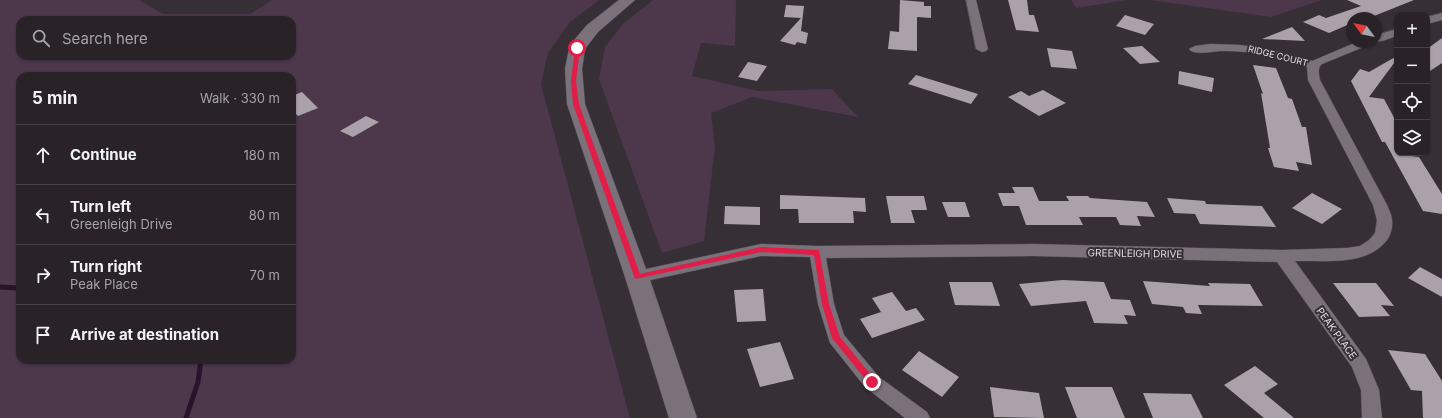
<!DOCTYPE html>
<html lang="en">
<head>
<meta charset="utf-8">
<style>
	:root { --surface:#292328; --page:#312b30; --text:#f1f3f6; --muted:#a5a4a8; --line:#454045 }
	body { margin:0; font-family:Inter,sans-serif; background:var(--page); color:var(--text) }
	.controls { position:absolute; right:12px; top:12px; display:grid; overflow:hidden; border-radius:8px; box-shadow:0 1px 3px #0004 }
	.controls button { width:36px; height:36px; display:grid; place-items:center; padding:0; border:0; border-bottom:1px solid var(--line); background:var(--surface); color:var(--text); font:20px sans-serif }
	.compass { position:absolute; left:1346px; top:12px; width:36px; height:36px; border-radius:50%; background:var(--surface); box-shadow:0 1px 3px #0004; rotate:303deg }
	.stop { position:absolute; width:12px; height:12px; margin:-9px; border:3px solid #e11d48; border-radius:50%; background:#fff }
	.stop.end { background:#e11d48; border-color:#fff; box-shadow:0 1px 4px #0008 }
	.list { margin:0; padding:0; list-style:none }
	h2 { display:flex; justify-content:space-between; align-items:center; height:52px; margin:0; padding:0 16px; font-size:17px }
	h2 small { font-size:13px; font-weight:400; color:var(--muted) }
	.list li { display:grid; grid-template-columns:26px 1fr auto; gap:12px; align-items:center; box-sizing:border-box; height:60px; padding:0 16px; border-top:1px solid var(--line) }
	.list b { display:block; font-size:15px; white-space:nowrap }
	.list p { margin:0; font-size:13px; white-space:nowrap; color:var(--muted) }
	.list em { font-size:13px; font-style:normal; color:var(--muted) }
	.icon { flex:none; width:22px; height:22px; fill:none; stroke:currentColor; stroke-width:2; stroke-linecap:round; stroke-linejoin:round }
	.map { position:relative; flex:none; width:1442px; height:418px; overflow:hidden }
	.search { position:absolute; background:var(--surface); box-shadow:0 1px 3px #0004; left:16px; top:16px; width:280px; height:44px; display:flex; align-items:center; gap:10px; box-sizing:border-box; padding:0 14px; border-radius:12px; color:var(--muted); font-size:15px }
	.panel { position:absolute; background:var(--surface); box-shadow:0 1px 3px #0004; left:16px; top:72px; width:280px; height:292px; border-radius:12px }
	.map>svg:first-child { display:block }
	.green { fill:#4c374b; fill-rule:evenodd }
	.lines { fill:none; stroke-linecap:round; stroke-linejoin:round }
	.stream { stroke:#2a132a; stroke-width:5 }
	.building { fill:#aaa1aa }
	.minor-casing { stroke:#554e55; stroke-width:1 }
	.secondary-casing { stroke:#554e55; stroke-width:1 }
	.minor { fill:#7a717a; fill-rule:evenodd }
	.secondary { fill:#7a717a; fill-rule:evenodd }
	.route { fill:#e11d48 }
	.labels { text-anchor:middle; stroke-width:4; stroke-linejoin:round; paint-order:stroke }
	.far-street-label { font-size:9px; fill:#e2dde2; stroke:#372f36 }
	.street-label { font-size:10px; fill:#e2dde2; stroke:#372f36 }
</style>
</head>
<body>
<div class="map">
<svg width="1442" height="418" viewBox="0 0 1442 418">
	<rect width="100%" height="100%" fill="#372f36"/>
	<g class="green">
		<path d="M 0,0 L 139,0 L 163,14 L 250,14 L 272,0 L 599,0 L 570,22 L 548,53 L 541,84 L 630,418 L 0,418 ZM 20,20 L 292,20 L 292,56 L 20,56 ZM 20,76 L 292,76 L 292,360 L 20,360 Z"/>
		<path d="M 653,0 L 736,0 L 735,46 L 701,43 L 692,76 L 758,91 L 832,89 L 858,117 L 752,97 L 711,113 L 715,147 L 704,241 L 662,253 L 599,79 L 605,47 L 624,23 Z"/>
		<path d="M 1071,0 L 1127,0 L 1076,8 Z"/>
		<path d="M 1150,0 L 1322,0 L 1271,17 Z"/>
	</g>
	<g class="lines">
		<g class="stream">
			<path d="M 0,287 L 20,288"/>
			<path d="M 186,418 L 198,382 L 201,360"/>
		</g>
	</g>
	<g class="building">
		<path d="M 900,0 L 924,2 L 924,6 L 931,6 L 931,18 L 917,17 L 917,51 L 888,49 L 890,31 L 899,32 Z"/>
		<path d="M 1008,0 L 1027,0 L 1029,15 L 1034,15 L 1039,32 L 1016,30 Z"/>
		<path d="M 1347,0 L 1414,0 L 1369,18 L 1352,18 L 1352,23 L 1329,33 L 1303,22 L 1319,15 L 1326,18 L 1361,6 Z"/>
		<path d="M 786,5 L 804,6 L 801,31 L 808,33 L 806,44 L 797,42 L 795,45 L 780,41 L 801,18 L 784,17 Z"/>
		<path d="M 1125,15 L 1154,24 L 1145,35 L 1116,26 Z"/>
		<path d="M 1292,27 L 1305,41 L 1262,39 Z"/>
		<path d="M 1442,38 L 1442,63 L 1427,73 L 1427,49 Z"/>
		<path d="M 1142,46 L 1160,62 L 1140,64 L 1123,48 Z"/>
		<path d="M 1047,48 L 1072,51 L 1077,69 L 1051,67 Z"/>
		<path d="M 1397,56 L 1397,59 L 1369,97 L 1384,99 L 1397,123 L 1397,154 L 1419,157 L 1442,194 L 1442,214 L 1423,211 L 1385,142 L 1382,142 L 1351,81 L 1360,69 L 1369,72 Z"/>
		<path d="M 748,62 L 767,66 L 757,81 L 738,77 Z"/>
		<path d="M 1253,65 L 1276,68 L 1288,98 L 1292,99 L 1302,127 L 1306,127 L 1312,165 L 1296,162 L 1299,171 L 1274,167 L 1268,148 L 1270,148 L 1261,93 L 1263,94 Z"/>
		<path d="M 1179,71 L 1214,78 L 1212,92 L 1178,84 Z"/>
		<path d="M 916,75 L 978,94 L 971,104 L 908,84 Z"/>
		<path d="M 1043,90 L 1066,103 L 1039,116 L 1008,97 L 1021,91 L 1029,96 Z"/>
		<path d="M 302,92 L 318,108 L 298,116 L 292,110 L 292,96 Z"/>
		<path d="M 366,116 L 379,122 L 353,137 L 340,131 Z"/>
		<path d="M 1012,187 L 1033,187 L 1039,201 L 1069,201 L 1066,196 L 1088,196 L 1090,198 L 1147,202 L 1155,217 L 1137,216 L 1141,226 L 1120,225 L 1116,217 L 1079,217 L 1083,225 L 1026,225 L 1019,206 L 1003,206 L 998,193 L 1015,193 Z"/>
		<path d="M 1312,193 L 1342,209 L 1322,224 L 1292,208 Z"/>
		<path d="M 780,195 L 865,198 L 866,212 L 853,211 L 854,223 L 799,223 L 798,209 L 780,209 Z"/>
		<path d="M 886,196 L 924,196 L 927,210 L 911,210 L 915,223 L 891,223 Z"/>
		<path d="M 1167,198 L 1205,201 L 1206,204 L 1262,206 L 1276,227 L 1200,224 L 1195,214 L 1174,213 Z"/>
		<path d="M 942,202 L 965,202 L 970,217 L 948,217 Z"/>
		<path d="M 725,206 L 760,207 L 760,225 L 724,224 Z"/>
		<path d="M 1420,267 L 1442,279 L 1442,297 L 1408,278 Z"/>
		<path d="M 1063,280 L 1104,282 L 1111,299 L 1130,300 L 1136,316 L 1124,315 L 1128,324 L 1094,323 L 1086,301 L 1031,306 L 1019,284 Z"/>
		<path d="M 1143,281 L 1210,286 L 1208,283 L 1250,284 L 1263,306 L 1198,305 L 1202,314 L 1186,313 L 1183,307 L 1152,304 Z"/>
		<path d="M 949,282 L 992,282 L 1000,306 L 955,305 Z"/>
		<path d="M 1333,283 L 1376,283 L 1394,306 L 1381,305 L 1390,316 L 1359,317 Z"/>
		<path d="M 763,289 L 766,321 L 737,322 L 734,290 Z"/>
		<path d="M 892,292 L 906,311 L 916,308 L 925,320 L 872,338 L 860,319 L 881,312 L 872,298 Z"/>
		<path d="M 780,342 L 794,379 L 760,387 L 747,349 Z"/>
		<path d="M 1388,350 L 1425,354 L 1442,381 L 1442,418 L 1423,418 L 1422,391 L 1411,390 Z"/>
		<path d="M 919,351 L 959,377 L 942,397 L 902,370 Z"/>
		<path d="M 1255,366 L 1278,384 L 1264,393 L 1294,418 L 1264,418 L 1224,385 Z"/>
		<path d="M 990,387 L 1039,393 L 1044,418 L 994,417 Z"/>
		<path d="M 1065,387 L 1112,387 L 1125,418 L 1077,418 Z"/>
		<path d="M 1143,393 L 1191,394 L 1203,418 L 1153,418 Z"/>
	</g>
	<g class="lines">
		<g class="minor-casing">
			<g id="minor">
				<path d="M 966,0 L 976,0 L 988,49 L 986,51 L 982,52 L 976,49 Z"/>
				<path d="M 1442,13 L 1442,20 L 1427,24 L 1427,17 Z"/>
				<path d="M 1397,29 L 1397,36 C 1390,38 1382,42 1374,42 L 1376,42 L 1376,35 Z"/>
				<path d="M 1357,42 L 1373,42 L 1371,44 L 1322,64 C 1317,68 1319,74 1320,80 L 1387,205 C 1389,210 1392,215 1392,220 C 1393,226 1391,235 1387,240 C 1366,267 1325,260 1295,261 L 1366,359 L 1379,390 L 1382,418 L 1362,418 L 1361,390 L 1352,367 L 1277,262 L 1033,256 L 826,258 L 834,304 L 844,335 L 879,377 L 927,412 L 930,418 L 905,418 L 865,387 L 830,343 L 818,304 L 810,257 L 761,256 L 637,283 L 631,281 L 629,277 L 631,273 L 637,271 L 761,244 L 817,246 L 1033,244 L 1282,250 L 1347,248 L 1360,246 L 1369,240 L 1375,233 L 1377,220 L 1373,205 L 1308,80 L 1307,67 C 1280,58 1251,50 1222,51 C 1214,51 1194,56 1189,49 L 1195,46 L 1210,44 L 1240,45 L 1269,49 L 1312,61 Z"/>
			</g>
		</g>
		<g class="secondary-casing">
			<path id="secondary" d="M 619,0 L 635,0 L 598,32 L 585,49 L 582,69 L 585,104 L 649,277 L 697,418 L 669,418 L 625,277 L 567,104 L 565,69 L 569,49 L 575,39 L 587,25 Z"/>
		</g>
		<use href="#minor" class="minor"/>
		<use href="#secondary" class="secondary"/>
	</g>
	<path class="route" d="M 577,47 L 580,48 L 576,81 L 579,104 L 640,274 L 761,247 L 819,250 L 829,304 L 840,337 L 875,380 L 875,385 L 870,385 L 832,338 L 822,304 L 814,255 L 761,252 L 635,279 L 573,104 L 571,81 L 575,48 Z"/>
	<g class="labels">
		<g class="far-street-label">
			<text transform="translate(1278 56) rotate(14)" y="3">RIDGE COURT</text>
		</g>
		<g class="street-label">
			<text transform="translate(1135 253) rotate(1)" y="4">GREENLEIGH DRIVE</text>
			<text transform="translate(1337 333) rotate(54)" y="4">PEAK PLACE</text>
		</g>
	</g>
</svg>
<div class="controls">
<button>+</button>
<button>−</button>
<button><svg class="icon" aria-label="locate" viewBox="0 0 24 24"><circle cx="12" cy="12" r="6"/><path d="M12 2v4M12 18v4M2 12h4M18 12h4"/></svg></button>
<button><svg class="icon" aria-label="layers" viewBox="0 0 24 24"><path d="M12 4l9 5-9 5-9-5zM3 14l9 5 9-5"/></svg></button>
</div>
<svg class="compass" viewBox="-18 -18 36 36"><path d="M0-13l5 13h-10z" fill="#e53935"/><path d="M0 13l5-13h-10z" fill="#a5a4a8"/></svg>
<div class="stop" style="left:577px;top:48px"></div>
<div class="stop end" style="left:872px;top:382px"></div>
<div class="search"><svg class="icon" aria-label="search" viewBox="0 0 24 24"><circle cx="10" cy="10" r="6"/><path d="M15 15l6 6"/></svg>Search here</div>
<section class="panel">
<h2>5 min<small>Walk · 330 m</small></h2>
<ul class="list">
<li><svg class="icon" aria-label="ahead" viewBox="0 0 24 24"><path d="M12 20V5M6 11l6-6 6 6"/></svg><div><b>Continue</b></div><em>180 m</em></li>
<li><svg class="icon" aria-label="left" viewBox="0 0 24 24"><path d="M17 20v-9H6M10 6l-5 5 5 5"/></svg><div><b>Turn left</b><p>Greenleigh Drive</p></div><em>80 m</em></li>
<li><svg class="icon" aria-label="right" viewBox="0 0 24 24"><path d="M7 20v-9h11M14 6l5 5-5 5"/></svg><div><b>Turn right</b><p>Peak Place</p></div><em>70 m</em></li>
<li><svg class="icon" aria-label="arrive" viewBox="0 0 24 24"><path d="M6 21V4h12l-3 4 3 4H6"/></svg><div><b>Arrive at destination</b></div></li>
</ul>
</section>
</div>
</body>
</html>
